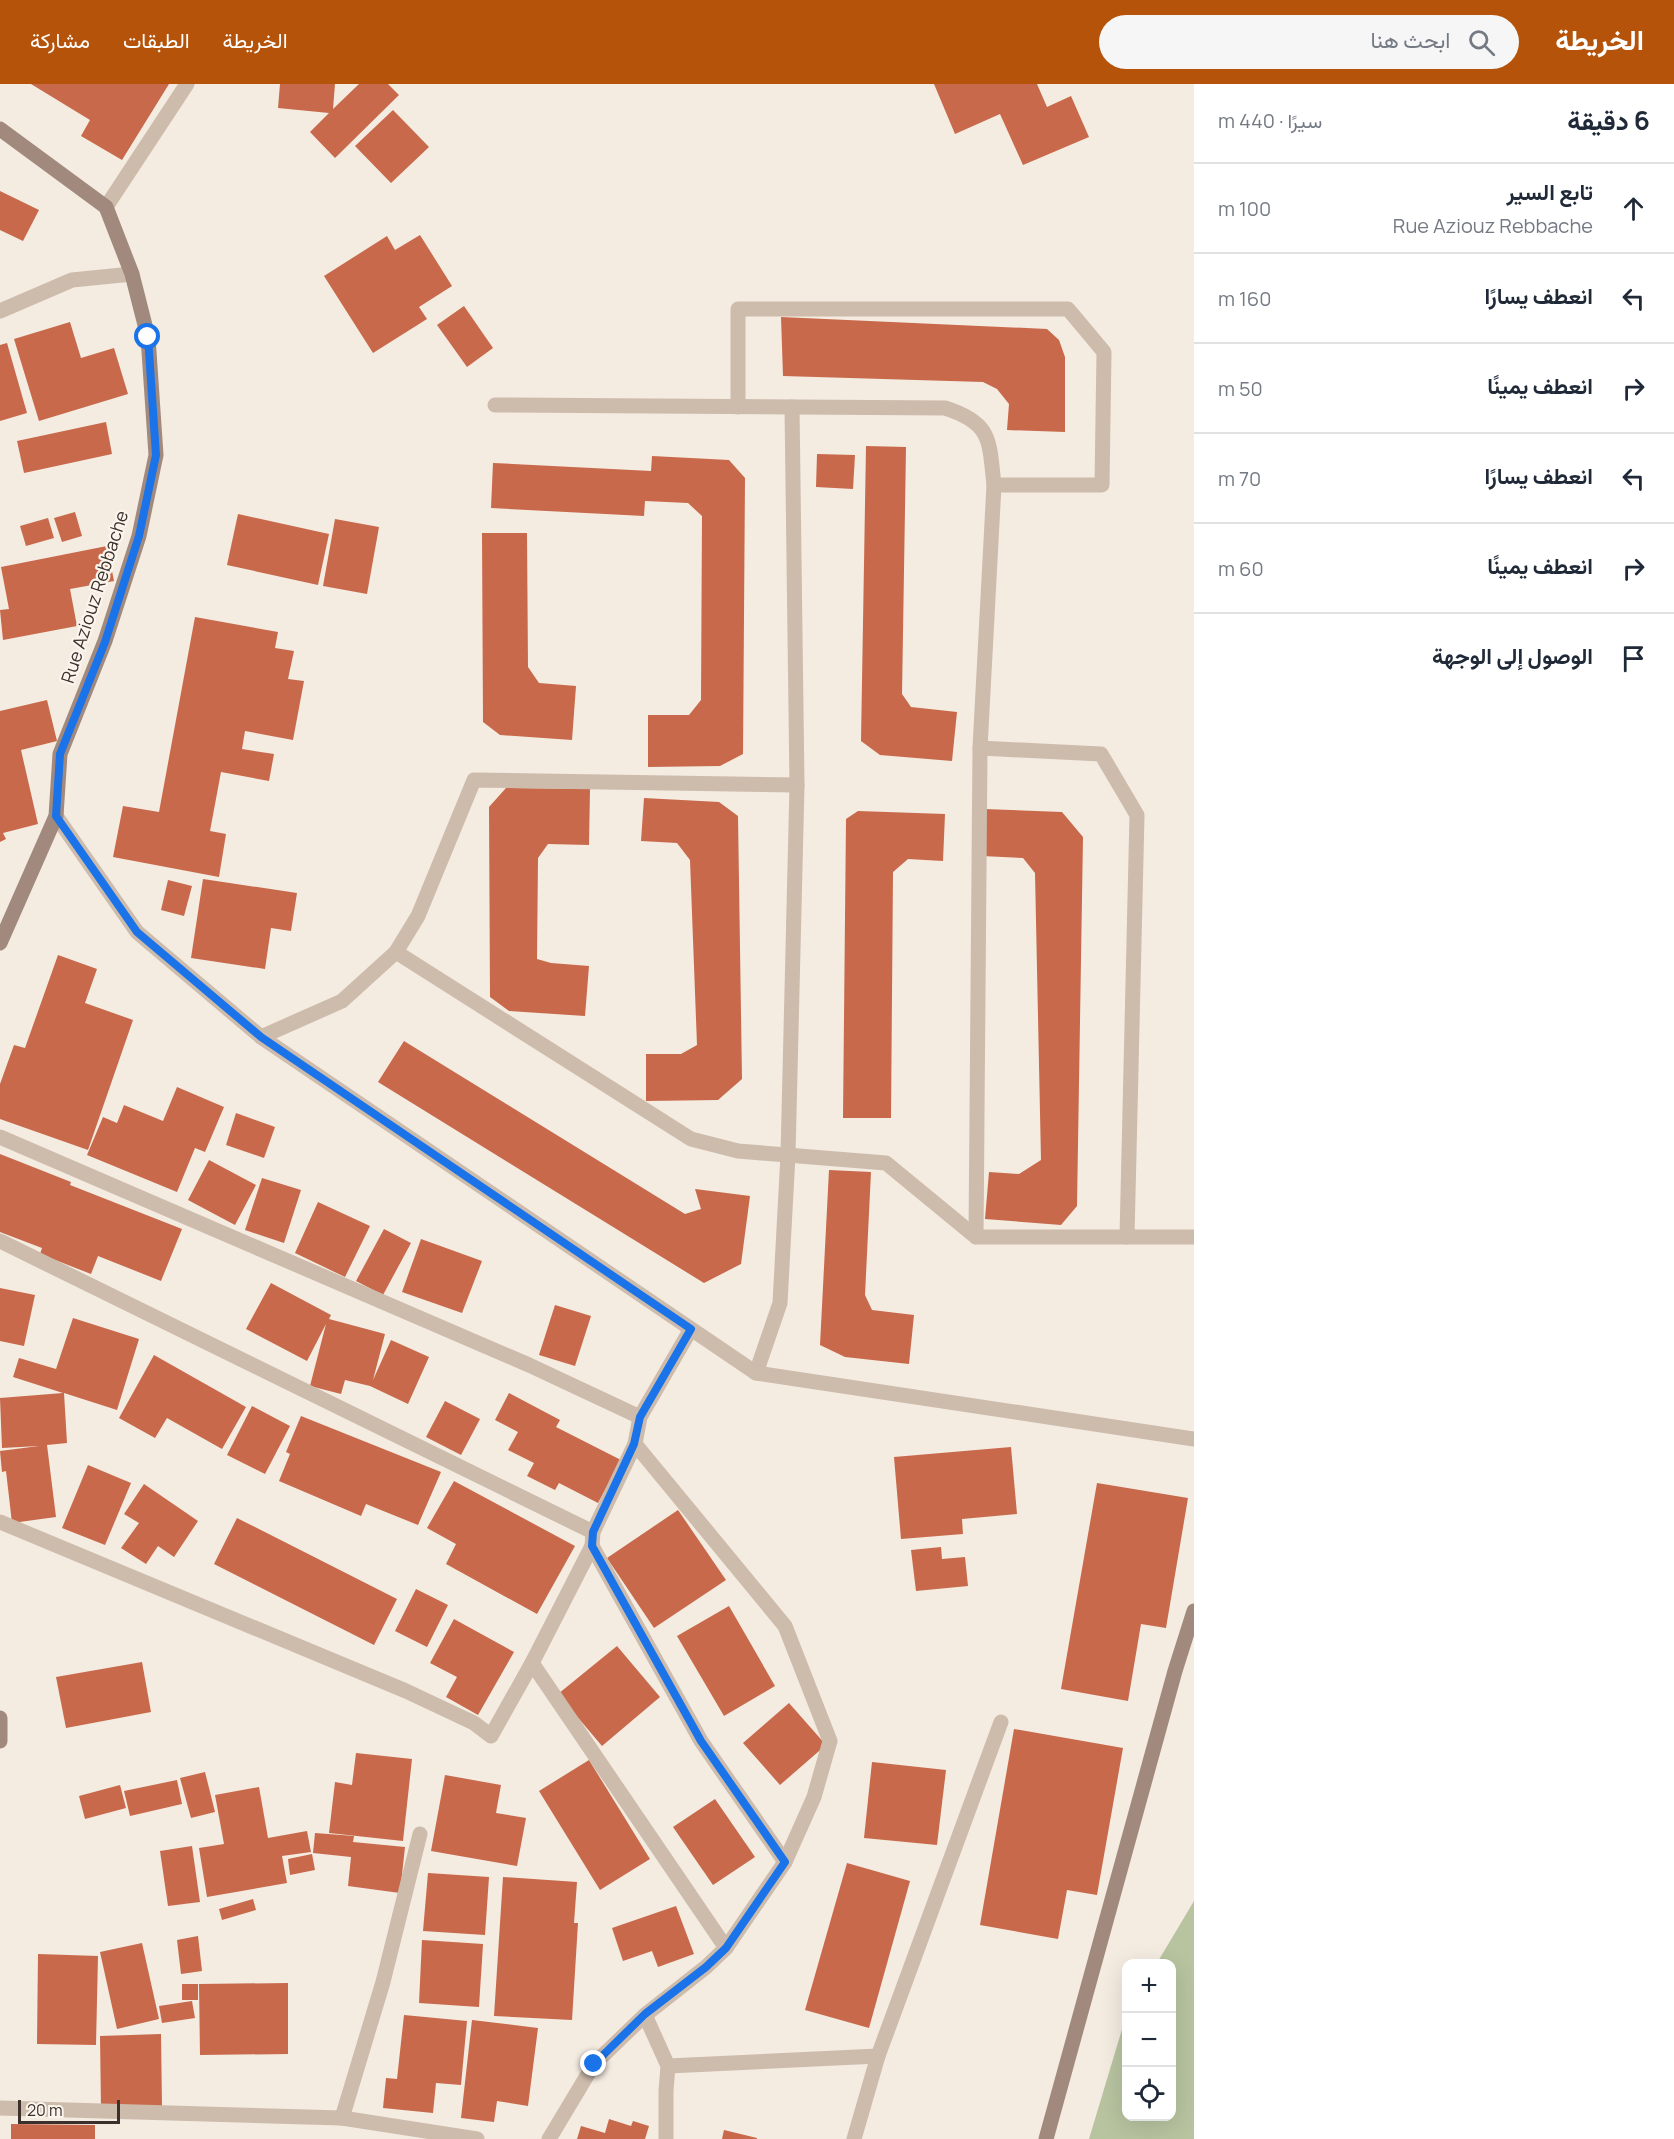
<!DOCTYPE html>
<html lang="ar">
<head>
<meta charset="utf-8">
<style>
	:root { --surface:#fff; --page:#f6f6f7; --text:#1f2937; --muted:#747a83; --line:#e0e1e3; --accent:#b45309 }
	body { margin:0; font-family:Manrope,Vazirmatn,sans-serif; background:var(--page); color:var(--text); direction:rtl }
	.controls { position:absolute; right:18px; bottom:18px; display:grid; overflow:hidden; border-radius:12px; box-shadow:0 6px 24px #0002 }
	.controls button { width:54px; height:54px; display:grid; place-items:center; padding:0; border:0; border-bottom:2px solid var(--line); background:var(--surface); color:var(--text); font:30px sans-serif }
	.scale { position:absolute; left:18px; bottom:15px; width:102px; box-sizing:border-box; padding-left:6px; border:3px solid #3b302b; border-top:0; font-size:16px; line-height:21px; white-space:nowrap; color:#3b302b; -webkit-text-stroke:4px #fbf5ee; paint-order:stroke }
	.stop { position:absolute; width:18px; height:18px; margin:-14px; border:4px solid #1a73e8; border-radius:50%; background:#fff }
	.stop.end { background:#1a73e8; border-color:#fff; box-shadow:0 2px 6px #0008 }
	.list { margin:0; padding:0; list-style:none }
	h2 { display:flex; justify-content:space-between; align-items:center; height:78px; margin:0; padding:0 24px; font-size:26px }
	h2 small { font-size:20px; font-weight:400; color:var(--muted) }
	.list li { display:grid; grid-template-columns:39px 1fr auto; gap:18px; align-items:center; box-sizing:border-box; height:90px; padding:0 24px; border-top:2px solid var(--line) }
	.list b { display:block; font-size:22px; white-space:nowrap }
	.list p { margin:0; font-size:20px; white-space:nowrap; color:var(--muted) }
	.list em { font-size:20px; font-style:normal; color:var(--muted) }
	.icon { flex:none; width:33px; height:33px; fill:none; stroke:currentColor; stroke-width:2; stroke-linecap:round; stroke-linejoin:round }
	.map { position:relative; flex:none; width:1194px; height:2055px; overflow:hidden; direction:ltr }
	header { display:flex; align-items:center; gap:36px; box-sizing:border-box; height:84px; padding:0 30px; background:var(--accent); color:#fff }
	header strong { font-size:28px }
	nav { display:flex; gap:33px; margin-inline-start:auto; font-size:21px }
	.search { width:420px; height:54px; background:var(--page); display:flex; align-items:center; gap:15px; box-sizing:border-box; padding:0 21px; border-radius:33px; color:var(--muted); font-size:22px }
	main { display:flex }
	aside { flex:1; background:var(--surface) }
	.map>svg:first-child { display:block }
	.green { fill:#b8c4a0 }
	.building { fill:#c8694b }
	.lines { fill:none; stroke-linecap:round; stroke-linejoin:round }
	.street { stroke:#cdbbac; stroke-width:15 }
	.secondary { stroke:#a18a7d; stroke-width:15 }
	.route { stroke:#1a73e8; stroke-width:8 }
	.labels { text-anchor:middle; stroke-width:4.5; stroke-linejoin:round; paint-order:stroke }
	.street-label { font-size:18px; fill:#3b302b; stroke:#fbf5ee }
</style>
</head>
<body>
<header>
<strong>الخريطة</strong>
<div class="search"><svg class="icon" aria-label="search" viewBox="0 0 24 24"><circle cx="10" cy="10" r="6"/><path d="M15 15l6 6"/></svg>ابحث هنا</div>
<nav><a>الخريطة</a><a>الطبقات</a><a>مشاركة</a></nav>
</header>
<main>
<aside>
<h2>6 دقيقة<small>سيرًا · 440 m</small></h2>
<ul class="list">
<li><svg class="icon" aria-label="ahead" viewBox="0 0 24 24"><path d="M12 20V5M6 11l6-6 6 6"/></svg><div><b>تابع السير</b><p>Rue Aziouz Rebbache</p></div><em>100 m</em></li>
<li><svg class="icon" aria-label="left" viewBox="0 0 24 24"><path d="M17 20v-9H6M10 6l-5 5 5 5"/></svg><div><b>انعطف يسارًا</b></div><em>160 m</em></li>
<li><svg class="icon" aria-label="right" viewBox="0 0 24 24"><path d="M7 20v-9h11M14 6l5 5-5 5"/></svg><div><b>انعطف يمينًا</b></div><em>50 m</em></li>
<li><svg class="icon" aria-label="left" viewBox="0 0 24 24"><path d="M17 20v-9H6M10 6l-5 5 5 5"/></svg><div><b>انعطف يسارًا</b></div><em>70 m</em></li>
<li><svg class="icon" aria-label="right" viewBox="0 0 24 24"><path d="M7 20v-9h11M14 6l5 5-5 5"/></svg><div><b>انعطف يمينًا</b></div><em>60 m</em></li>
<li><svg class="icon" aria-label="arrive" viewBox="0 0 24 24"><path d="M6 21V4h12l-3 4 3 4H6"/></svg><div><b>الوصول إلى الوجهة</b></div></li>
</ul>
</aside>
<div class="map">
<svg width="1194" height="2055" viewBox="0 0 1194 2055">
	<rect width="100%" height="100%" fill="#f4ebe1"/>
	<path class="green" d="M 1194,1817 L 1194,2055 L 1089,2055 L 1126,1932 L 1126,2032 L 1172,2032 L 1172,1880 L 1157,1879 Z"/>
	<g class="building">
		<path d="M 31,0 L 169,0 L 122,76 L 81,52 L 90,36 Z"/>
		<path d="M 280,0 L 335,0 L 333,25 L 359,0 L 388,0 L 399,11 L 335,74 L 310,48 L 329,29 L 278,24 Z"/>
		<path d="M 934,0 L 1037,0 L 1047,23 L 1071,12 L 1089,53 L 1023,81 L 1000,30 L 955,50 Z"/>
		<path d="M 393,26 L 429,63 L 391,99 L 355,62 Z"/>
		<path d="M 0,107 L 39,126 L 23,157 L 0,146 Z"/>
		<path d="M 420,151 L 452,202 L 419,223 L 427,235 L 373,269 L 324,192 L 387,152 L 395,166 Z"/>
		<path d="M 464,222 L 493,264 L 467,283 L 437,241 Z"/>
		<path d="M 781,233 L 1047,245 L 1059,256 L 1065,273 L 1065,348 L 1007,346 L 1009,320 L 997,305 L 983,298 L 783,292 Z"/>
		<path d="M 70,238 L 81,274 L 114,264 L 128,310 L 39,337 L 14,255 Z"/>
		<path d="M 7,259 L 27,329 L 0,337 L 0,261 Z"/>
		<path d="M 106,338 L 112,370 L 24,389 L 17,357 Z"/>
		<path d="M 866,362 L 906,363 L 902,610 L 911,623 L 957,628 L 952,677 L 880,671 L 861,657 Z"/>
		<path d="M 817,370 L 855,371 L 853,405 L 816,403 Z"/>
		<path d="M 652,372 L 729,376 L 745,394 L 743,670 L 720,682 L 648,683 L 648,631 L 689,631 L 701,616 L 702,432 L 688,419 L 645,417 L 644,432 L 491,424 L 493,379 L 651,387 Z"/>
		<path d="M 75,428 L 82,452 L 62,458 L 54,434 Z"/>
		<path d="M 238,430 L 329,450 L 318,501 L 227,481 Z"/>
		<path d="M 48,434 L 54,454 L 26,462 L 20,442 Z"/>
		<path d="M 335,435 L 379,443 L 367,510 L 323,502 Z"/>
		<path d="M 482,449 L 527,449 L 528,583 L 539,599 L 576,602 L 572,656 L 500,651 L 483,638 Z"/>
		<path d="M 107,462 L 114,497 L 70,505 L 77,542 L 3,556 L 0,526 L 9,525 L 1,483 Z"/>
		<path d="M 195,533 L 278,548 L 275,564 L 294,567 L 288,595 L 304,597 L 293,656 L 245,647 L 242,665 L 274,670 L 269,697 L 221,688 L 210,747 L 226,750 L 219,793 L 113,773 L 123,722 L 159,728 Z"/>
		<path d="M 47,616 L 57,657 L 21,666 L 38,740 L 3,749 L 6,755 L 0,758 L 0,627 Z"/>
		<path d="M 506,704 L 590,705 L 589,761 L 548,760 L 538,774 L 537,875 L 551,879 L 589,882 L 585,932 L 509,927 L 490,913 L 489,723 Z"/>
		<path d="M 644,714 L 719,718 L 738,732 L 742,995 L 718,1016 L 646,1017 L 646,970 L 681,970 L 697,961 L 690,776 L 677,759 L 641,757 Z"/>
		<path d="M 984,725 L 1062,728 L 1083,753 L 1077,1122 L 1061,1141 L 985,1135 L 989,1088 L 1019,1090 L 1041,1076 L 1035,789 L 1023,774 L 982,772 Z"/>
		<path d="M 858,727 L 945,730 L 943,777 L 908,775 L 893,788 L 891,1034 L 843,1034 L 846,735 Z"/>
		<path d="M 203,795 L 297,809 L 291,847 L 271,844 L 265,885 L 191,874 Z"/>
		<path d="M 168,796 L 192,802 L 184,832 L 161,826 Z"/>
		<path d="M 58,871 L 97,885 L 85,919 L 133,936 L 88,1066 L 0,1035 L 0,1000 L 14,961 L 25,964 Z"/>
		<path d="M 404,957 L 685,1130 L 701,1125 L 695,1105 L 750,1112 L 741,1180 L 704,1199 L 378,998 Z"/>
		<path d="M 177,1003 L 224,1023 L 205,1068 L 195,1064 L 177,1108 L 87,1071 L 103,1033 L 117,1039 L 124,1021 L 163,1037 Z"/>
		<path d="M 236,1029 L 275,1043 L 264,1074 L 226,1061 Z"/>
		<path d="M 0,1070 L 71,1098 L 70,1101 L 182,1145 L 161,1197 L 98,1172 L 91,1190 L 40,1170 L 42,1164 L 0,1148 Z"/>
		<path d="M 209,1076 L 256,1101 L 235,1141 L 188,1116 Z"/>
		<path d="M 829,1086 L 871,1088 L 865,1211 L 872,1226 L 914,1231 L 909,1280 L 845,1273 L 820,1261 Z"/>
		<path d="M 262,1094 L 301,1106 L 284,1159 L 245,1146 Z"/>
		<path d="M 318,1118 L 370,1142 L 345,1193 L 295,1169 Z"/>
		<path d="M 384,1145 L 411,1159 L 383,1211 L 356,1197 Z"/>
		<path d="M 421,1155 L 482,1177 L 462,1229 L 402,1208 Z"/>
		<path d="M 271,1199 L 331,1231 L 329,1235 L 385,1250 L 373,1296 L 391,1256 L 429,1273 L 408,1320 L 370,1302 L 345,1296 L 341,1310 L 310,1302 L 326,1240 L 307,1277 L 246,1245 Z"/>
		<path d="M 0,1204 L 35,1211 L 24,1262 L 0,1257 Z"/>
		<path d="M 555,1221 L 591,1232 L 575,1282 L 539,1271 Z"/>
		<path d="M 73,1234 L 139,1255 L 117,1326 L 64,1309 L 67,1359 L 47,1361 L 56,1433 L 12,1439 L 6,1387 L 2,1388 L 0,1367 L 39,1362 L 2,1364 L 0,1314 L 63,1309 L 13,1293 L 19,1274 L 56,1285 Z"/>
		<path d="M 154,1271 L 246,1323 L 222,1365 L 167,1334 L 155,1354 L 119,1334 Z"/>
		<path d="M 509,1309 L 560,1336 L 556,1343 L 621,1376 L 598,1419 L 559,1399 L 555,1406 L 527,1392 L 534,1379 L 508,1366 L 518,1348 L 495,1336 Z"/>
		<path d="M 445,1317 L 480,1335 L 461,1371 L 426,1353 Z"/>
		<path d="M 252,1322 L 290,1342 L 265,1390 L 227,1371 Z"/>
		<path d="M 301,1332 L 441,1388 L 418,1441 L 366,1420 L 361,1432 L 279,1397 L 290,1370 L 286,1368 Z"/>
		<path d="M 1011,1363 L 1017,1430 L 962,1435 L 963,1450 L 901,1455 L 894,1373 Z"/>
		<path d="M 88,1381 L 131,1399 L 105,1461 L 62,1444 Z"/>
		<path d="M 454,1397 L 575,1462 L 537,1530 L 446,1480 L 456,1460 L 427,1444 Z"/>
		<path d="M 1097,1399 L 1188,1414 L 1166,1544 L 1141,1540 L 1128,1617 L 1061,1605 Z"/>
		<path d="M 144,1400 L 198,1437 L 174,1473 L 158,1462 L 146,1480 L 121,1464 L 139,1439 L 124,1430 Z"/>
		<path d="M 678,1426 L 726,1496 L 654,1544 L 607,1474 Z"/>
		<path d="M 237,1434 L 397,1515 L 374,1561 L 214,1480 Z"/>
		<path d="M 941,1463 L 942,1475 L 965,1473 L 968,1502 L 916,1507 L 911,1466 Z"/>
		<path d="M 416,1505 L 448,1521 L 427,1563 L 395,1547 Z"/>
		<path d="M 729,1522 L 775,1602 L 724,1632 L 677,1552 Z"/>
		<path d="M 454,1535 L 514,1568 L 478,1631 L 446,1613 L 457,1593 L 430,1579 Z"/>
		<path d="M 617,1562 L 660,1613 L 602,1662 L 558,1610 Z"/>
		<path d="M 142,1578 L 151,1628 L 66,1644 L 56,1593 Z"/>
		<path d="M 789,1619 L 826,1661 L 780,1701 L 743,1659 Z"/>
		<path d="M 1014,1645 L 1123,1664 L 1097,1811 L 1067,1806 L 1058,1855 L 980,1841 Z"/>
		<path d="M 356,1669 L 412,1675 L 403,1757 L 329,1749 L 335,1698 L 352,1701 Z"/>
		<path d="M 589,1676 L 650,1775 L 600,1806 L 539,1707 Z"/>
		<path d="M 872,1678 L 946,1686 L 937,1761 L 864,1754 Z"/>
		<path d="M 205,1688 L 215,1728 L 191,1734 L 180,1694 Z"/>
		<path d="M 445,1691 L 501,1701 L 496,1729 L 526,1734 L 517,1782 L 431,1767 Z"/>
		<path d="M 177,1696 L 182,1720 L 130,1732 L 124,1707 Z"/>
		<path d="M 120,1701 L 126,1724 L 85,1735 L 79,1712 Z"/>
		<path d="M 259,1703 L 268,1754 L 307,1747 L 311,1768 L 282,1772 L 287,1799 L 207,1813 L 199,1764 L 224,1760 L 215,1711 Z"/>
		<path d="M 715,1715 L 755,1773 L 713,1801 L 673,1743 Z"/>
		<path d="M 315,1749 L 354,1752 L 353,1758 L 405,1763 L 400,1809 L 348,1802 L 351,1773 L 313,1769 Z"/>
		<path d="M 192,1762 L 200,1818 L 168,1822 L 160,1767 Z"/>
		<path d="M 312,1770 L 315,1786 L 290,1791 L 288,1775 Z"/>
		<path d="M 847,1779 L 910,1797 L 869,1944 L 805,1926 Z"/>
		<path d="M 428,1789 L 489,1793 L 485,1851 L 423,1847 Z"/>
		<path d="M 503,1793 L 577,1798 L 574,1839 L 578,1839 L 572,1936 L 494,1932 Z"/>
		<path d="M 253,1815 L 256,1826 L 222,1836 L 219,1825 Z"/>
		<path d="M 676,1822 L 694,1870 L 658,1883 L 652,1867 L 623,1877 L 612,1844 Z"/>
		<path d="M 198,1852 L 202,1887 L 181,1890 L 177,1856 Z"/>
		<path d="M 422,1856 L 483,1860 L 479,1923 L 419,1919 Z"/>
		<path d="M 142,1859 L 159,1935 L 117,1945 L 100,1868 Z"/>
		<path d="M 38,1870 L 98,1872 L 96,1961 L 37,1960 Z"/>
		<path d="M 288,1899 L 288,1970 L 200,1971 L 199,1900 Z"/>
		<rect x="182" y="1900" width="16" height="16"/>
		<path d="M 192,1917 L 195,1934 L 162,1939 L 159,1922 Z"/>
		<path d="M 404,1931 L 467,1937 L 461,2001 L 436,1999 L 433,2029 L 383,2024 L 386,1994 L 397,1995 Z"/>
		<path d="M 472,1936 L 538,1944 L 528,2022 L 497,2017 L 494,2038 L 461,2034 Z"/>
		<path d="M 161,1950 L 162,2023 L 101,2024 L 100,1952 Z"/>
		<path d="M 609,2035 L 631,2042 L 633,2037 L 649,2042 L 645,2055 L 577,2055 L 581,2042 L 605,2049 Z"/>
		<path d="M 11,2040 L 95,2041 L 95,2055 L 11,2055 Z"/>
		<path d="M 724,2046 L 757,2054 L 757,2055 L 722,2055 Z"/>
	</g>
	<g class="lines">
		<g class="street">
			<path d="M 106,123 L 187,0"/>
			<path d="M 0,227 L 72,196 L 132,190"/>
			<path d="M 495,321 L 945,324 C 992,339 989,356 994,401 L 980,664 L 976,1153"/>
			<path d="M 738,323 L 738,225 L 1068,225 L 1104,268 L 1102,401 L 994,401"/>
			<path d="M 980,664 L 1101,670 L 1137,731 L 1127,1153"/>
			<path d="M 56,732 L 137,848 L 261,953 L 756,1289 L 1194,1355"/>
			<path d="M 396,868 L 691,1055 L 738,1067 L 886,1079 L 976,1153 L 1194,1153"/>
			<path d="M 261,953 L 342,917 L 396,868 L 418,832 L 474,696 L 797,701"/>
			<path d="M 0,1053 L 529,1281 L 640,1333"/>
			<path d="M 0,1157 L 593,1448"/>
			<path d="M 756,1289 L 780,1219 L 788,1071 L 797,701 L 792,323"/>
			<path d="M 0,1438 L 406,1607 L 474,1639 L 491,1652 L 532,1579 L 592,1462 L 593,1448 L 635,1360 L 640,1333 L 691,1245"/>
			<path d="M 592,1462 L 701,1657 L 785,1778"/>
			<path d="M 532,1579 L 726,1864"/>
			<path d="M 645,1931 L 668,1982 L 666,2007 L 666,2055"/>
			<path d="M 668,1982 L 878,1972 L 1001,1638"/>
			<path d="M 0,2024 L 342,2034 L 477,2055"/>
			<path d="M 342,2034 L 383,1898 L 420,1750"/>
			<path d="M 549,2055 L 594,1980 L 645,1931 L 706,1883 L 726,1864 L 785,1778 L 814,1713 L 830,1657 L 785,1542 L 635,1360"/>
			<path d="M 854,2055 L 878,1972"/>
		</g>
		<g class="secondary">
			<path d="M 0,45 L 106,123 L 132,190 L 148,253 L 156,371 L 139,452 L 105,557 L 60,670 L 56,732 L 0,859"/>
			<path d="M 0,1634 L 0,1657"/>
			<path d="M 1046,2055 L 1175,1587 L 1194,1527"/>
		</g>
	</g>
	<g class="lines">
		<path class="route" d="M 148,253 L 156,371 L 139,452 L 105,558 L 60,670 L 56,732 L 137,848 L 261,953 L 691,1245 L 640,1333 L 634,1360 L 593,1448 L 592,1462 L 701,1657 L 785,1778 L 726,1864 L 706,1883 L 645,1930 L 594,1980"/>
	</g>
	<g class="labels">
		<g class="street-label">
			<text transform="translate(95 513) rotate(-72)" y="6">Rue Aziouz Rebbache</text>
		</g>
	</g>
</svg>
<div class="controls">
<button>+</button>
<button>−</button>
<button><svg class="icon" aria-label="locate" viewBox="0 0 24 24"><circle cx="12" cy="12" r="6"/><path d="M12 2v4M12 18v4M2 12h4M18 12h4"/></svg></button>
</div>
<div class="scale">20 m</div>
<div class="stop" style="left:148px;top:253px"></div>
<div class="stop end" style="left:594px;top:1980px"></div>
</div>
</main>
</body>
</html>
